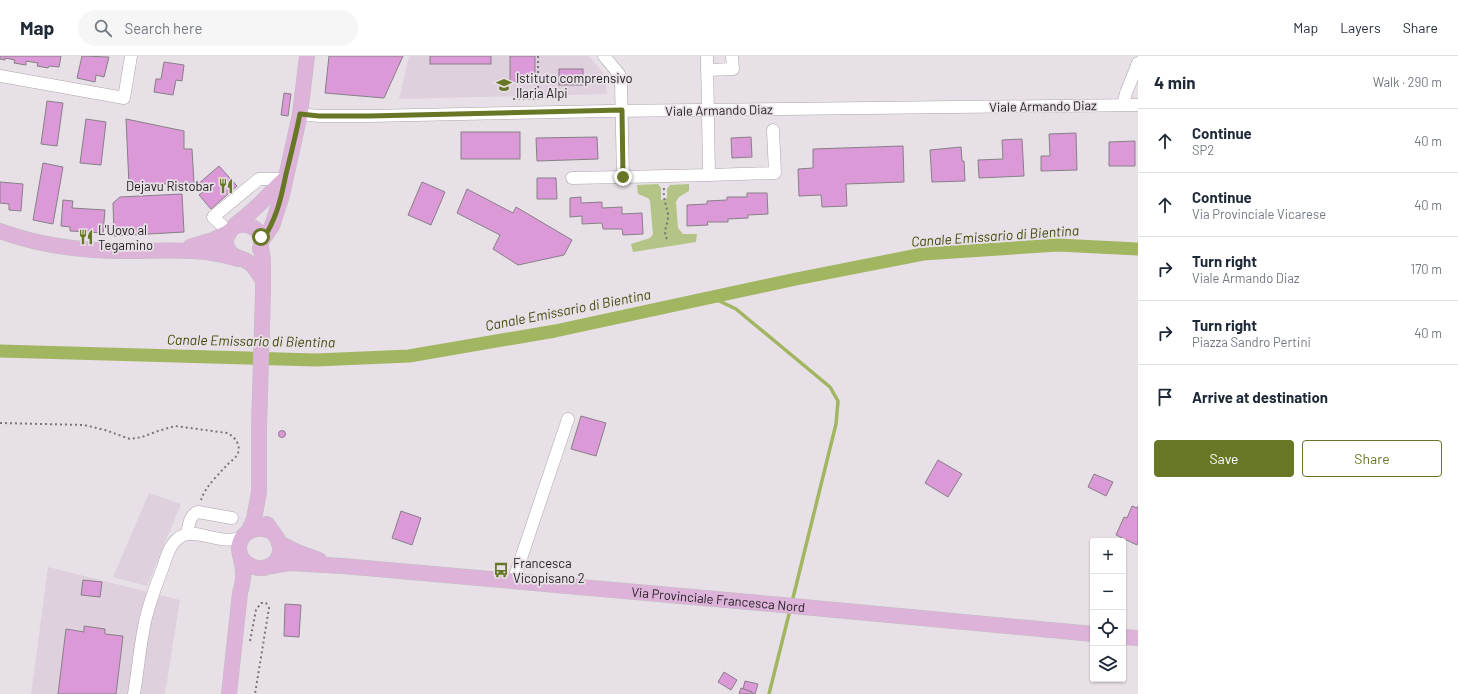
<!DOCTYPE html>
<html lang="en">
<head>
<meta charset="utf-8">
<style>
	:root { --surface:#fff; --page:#f6f6f7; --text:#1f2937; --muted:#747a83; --line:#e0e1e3; --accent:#677725 }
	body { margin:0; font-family:Barlow,sans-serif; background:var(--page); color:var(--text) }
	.controls { position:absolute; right:12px; bottom:12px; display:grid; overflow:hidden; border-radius:4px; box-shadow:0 1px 3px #0004 }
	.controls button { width:36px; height:36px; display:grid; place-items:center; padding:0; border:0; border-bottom:1px solid var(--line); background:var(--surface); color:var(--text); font:20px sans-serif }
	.stop { position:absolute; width:12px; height:12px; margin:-9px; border:3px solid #677725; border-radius:50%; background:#fff }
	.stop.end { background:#677725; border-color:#fff; box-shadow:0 1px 4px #0008 }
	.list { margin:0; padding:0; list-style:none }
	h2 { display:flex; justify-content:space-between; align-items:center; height:52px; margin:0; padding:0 16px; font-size:17px }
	h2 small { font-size:13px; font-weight:400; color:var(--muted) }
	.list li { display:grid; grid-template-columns:26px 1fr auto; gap:12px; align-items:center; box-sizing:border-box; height:64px; padding:0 16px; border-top:1px solid var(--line) }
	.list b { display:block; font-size:15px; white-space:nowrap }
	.list p { margin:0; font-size:13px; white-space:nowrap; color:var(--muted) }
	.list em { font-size:13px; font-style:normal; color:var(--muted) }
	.actions { display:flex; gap:8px; padding:12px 16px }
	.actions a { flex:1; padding:9px 0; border:1px solid var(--accent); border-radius:4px; text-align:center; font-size:14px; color:var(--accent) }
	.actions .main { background:var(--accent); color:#fff }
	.icon { flex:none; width:22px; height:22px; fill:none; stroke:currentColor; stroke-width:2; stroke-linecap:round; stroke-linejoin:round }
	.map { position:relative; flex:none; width:1138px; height:638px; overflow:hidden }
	header { display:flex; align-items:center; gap:24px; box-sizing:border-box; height:56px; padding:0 20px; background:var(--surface); border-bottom:1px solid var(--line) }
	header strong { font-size:19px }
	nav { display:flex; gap:22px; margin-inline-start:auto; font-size:14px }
	.search { width:280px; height:36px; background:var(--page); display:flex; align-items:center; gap:10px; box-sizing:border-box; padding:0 14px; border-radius:22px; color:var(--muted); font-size:15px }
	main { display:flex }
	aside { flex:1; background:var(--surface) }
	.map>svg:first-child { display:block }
	.built { fill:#ded1dd }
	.green { fill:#b4c386 }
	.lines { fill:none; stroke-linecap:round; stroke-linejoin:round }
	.stream { stroke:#a2b560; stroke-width:3.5 }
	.canal { stroke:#a2b560; stroke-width:13 }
	.building { fill:#dc99d7; stroke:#878086 }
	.minor-casing { stroke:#aba4ab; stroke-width:13 }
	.major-casing { stroke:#c0bfc0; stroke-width:16 }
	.path { stroke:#797479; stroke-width:2; stroke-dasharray:2 3; stroke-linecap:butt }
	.minor { stroke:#fff; stroke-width:12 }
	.major { stroke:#ddb3da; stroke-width:15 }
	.route { stroke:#677725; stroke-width:5 }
	.labels { text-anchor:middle; stroke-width:3.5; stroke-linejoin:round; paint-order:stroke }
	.poi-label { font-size:13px; fill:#1e1c1e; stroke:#e8e0e7; text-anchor:start }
	.street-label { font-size:13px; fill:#1e1c1e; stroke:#e8e0e7 }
	.water-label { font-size:14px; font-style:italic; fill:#3f4b09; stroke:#e8e0e7 }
</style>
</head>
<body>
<header>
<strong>Map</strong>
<div class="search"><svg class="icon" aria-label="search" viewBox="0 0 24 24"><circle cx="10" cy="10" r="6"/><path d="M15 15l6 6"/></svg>Search here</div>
<nav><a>Map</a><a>Layers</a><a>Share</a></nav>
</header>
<main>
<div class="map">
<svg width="1138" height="638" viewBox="0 0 1138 638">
	<rect width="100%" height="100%" fill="#e8e0e7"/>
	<g class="built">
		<path d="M 409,0 L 589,0 L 605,19 L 607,38 L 399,43 Z"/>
		<path d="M 149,437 L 181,448 L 147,530 L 113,521 Z"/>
		<path d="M 48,511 L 180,544 L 165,638 L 31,638 Z"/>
	</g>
	<path class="green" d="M 658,128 L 661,132 L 661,144 L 667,142 L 667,133 L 670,129 L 689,128 L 689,135 L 679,141 L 676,146 L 678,172 L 683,178 L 697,178 L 696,186 L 633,196 L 631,188 L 650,182 L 653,178 L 650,145 L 648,142 L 638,138 L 637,129 Z"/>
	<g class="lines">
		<g class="stream">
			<path d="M 711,241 L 736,253 L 830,331 L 838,345 L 836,368 L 792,546"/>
			<path d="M 769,638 L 790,554"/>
		</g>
		<path class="canal" d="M 0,295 L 316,304 L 409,300 L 555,275 L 796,223 L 923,198 L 1058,189 L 1138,193"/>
	</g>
	<g class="building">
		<path d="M 0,0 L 61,0 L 59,11 L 49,10 L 48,12 L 37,10 L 38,7 L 26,5 L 26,9 L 14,7 L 15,4 L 5,2 L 5,4 L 0,3 Z"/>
		<path d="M 82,0 L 109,1 L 104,21 L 96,19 L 95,26 L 77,22 Z"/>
		<path d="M 329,0 L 403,0 L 384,42 L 325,37 Z"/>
		<rect x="430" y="0" width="61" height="8"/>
		<rect x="510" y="0" width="25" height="26"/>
		<path d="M 164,6 L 184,9 L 182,25 L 176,24 L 173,39 L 154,36 L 156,23 L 161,23 Z"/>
		<rect x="559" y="13" width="24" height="16"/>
		<path d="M 284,37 L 291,38 L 288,60 L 281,59 Z"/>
		<path d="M 47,45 L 63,47 L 57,90 L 41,88 Z"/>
		<path d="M 86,63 L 106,66 L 101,109 L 80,107 Z"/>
		<path d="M 126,63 L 184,75 L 184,93 L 192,93 L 194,127 L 129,129 Z"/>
		<rect x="461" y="76" width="59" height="27"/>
		<path d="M 1076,77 L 1077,114 L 1041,115 L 1041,100 L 1050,100 L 1049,78 Z"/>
		<path d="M 597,81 L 598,103 L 537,105 L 536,82 Z"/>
		<path d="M 751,81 L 752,101 L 732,102 L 731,82 Z"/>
		<path d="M 1022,83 L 1024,120 L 979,122 L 978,104 L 1003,103 L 1002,84 Z"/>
		<path d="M 1135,85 L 1135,110 L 1109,110 L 1109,86 Z"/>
		<path d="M 903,90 L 904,126 L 846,128 L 847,150 L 822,151 L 821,139 L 799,140 L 798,113 L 813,112 L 813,93 Z"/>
		<path d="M 961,91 L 962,105 L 964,105 L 965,125 L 932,126 L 930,94 Z"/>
		<path d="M 43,107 L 63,111 L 53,168 L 33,164 Z"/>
		<path d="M 219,110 L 237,130 L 211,153 L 199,139 L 203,136 L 197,129 Z"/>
		<path d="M 537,122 L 556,122 L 557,143 L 537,143 Z"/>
		<path d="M 0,126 L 23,128 L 21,155 L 9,154 L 9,148 L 0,147 Z"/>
		<path d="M 422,126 L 445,136 L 431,169 L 408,159 Z"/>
		<path d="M 467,133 L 513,157 L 516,151 L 572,184 L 564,199 L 518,209 L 493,193 L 500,179 L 457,157 Z"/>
		<path d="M 747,137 L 767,137 L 768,158 L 748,159 L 748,162 L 728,163 L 728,166 L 707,166 L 708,169 L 687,170 L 687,149 L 707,148 L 707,145 L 727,144 L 727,141 L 747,141 Z"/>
		<path d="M 182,138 L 184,176 L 114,180 L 113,147 L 120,141 Z"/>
		<path d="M 581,141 L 581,147 L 602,146 L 602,152 L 622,151 L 622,158 L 642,157 L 643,178 L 623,179 L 622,173 L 603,173 L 602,167 L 582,168 L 582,160 L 570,161 L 570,142 Z"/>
		<path d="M 63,144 L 73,145 L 72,152 L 105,154 L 103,177 L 70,175 L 70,171 L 61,170 Z"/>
		<path d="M 581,360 L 606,367 L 596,400 L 571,393 Z"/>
		<circle cx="282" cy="378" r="3.5"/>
		<path d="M 938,404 L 962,418 L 948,441 L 925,427 Z"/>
		<path d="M 1094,418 L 1113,426 L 1106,440 L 1088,431 Z"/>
		<path d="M 1132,450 L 1137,452 L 1138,450 L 1138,486 L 1137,489 L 1116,479 L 1124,461 L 1127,462 Z"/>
		<path d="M 401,455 L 421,462 L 412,489 L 392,482 Z"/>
		<path d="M 83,524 L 102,526 L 100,541 L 81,539 Z"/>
		<path d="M 285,548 L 301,549 L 299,581 L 284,580 Z"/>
		<path d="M 84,570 L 105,573 L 105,578 L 123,580 L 116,638 L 58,638 L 66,573 L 84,576 Z"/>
		<path d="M 724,616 L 737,624 L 731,634 L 718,626 Z"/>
		<path d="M 745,625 L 758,628 L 755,638 L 752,638 L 752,636 L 743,633 Z"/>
		<path d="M 741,632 L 752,636 L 752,638 L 739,638 Z"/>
	</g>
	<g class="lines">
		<g class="minor-casing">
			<g id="minor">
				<path d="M 604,0 L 619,18 L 621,28 L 623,121 L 709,119 L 707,0"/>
				<path d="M 707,14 L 733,13 L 732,0"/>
				<path d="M 0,20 L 124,42 L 131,0"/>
				<path d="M 1123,49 L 1126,37 L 1138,7"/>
				<path d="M 300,58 L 319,60 L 369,60 L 609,55 L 1138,49"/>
				<path d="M 709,119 L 775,117 L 773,74"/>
				<path d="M 572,122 L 623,121"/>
				<path d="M 229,176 L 213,161 L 259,123 L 285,123"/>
				<path d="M 187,478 C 189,470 189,459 198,456 L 232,462"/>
				<path d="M 513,526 L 568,363"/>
				<path d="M 134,638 C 138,614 140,589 145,566 C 149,547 156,529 163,511 C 167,499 171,484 184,479 C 199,473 224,491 244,480"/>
			</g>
		</g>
		<g class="major-casing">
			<g id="major">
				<path d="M 234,171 C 250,164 266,176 260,193"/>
				<path d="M 0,175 C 40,190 84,195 126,195 C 165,195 201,191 238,203"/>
				<path d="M 261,186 L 272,170 L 282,139 L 300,58 L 307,0"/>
				<path d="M 190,191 L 213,184 L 229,176"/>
				<path d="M 263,225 C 259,218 255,210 248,206 C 242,201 235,203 230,196 C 226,191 225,184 228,179 C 232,169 245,162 252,155 C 264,145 273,133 285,123"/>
				<path d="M 248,476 L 254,463 L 259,436 L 259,371 L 263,237 L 263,204 L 261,191"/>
				<path d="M 279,487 L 297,496 L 319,504"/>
				<path d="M 241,501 C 256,523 286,509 279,487 C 277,480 271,474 267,468"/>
				<path id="s1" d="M 271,510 L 289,507 L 343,510 L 771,548 L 1093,578"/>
				<path d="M 1123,581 L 1138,582"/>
				<path d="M 229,638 L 240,537 C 242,530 244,523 243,516 C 243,507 239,499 239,491 C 241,474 259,469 272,476"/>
			</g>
		</g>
		<g class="path">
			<path d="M 538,0 L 538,43"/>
			<path d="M 513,43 L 539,43"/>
			<path d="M 664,132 C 663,143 666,148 668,158 C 669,168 662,174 667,183"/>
			<path d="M 0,367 L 84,369 L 105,374 L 130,383 L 142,381 L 158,375 L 175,370 L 227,377 C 234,380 241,388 238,397 C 236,402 231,405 227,409 C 218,419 205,431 201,444"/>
			<path d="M 250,585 L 256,554 L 261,547 L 266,547 L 269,552 L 255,638"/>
		</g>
		<use href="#minor" class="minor"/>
		<use href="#major" class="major"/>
	</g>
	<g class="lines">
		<path class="route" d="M 261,181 L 261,186 C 276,165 281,143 286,118 C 291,98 296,78 300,58 L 319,60 L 369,60 L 622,54 L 623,121"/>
	</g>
	<defs>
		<g id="school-bare" transform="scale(1.2)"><path d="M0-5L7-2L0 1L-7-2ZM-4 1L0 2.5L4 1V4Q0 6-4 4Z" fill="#677725" stroke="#e8e0e7" stroke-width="2.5" paint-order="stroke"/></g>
		<g id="restaurant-bare" transform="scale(1.2)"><path d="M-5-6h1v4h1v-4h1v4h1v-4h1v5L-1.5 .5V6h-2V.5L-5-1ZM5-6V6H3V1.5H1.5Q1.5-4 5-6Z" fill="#677725" stroke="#e8e0e7" stroke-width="2.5" paint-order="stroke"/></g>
		<g id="bus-bare" transform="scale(1.2)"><path d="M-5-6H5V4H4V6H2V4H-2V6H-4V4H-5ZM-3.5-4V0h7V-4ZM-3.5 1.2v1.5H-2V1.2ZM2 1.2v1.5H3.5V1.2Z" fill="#677725" stroke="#e8e0e7" stroke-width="2.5" paint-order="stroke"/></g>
	</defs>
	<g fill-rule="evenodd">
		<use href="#school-bare" x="504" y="29"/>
		<use href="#restaurant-bare" x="226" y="130"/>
		<use href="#restaurant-bare" x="86" y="181"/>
		<use href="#bus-bare" x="501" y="514"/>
	</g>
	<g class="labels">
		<g class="poi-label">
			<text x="516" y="27">Istituto comprensivo<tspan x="516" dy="15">Ilaria Alpi</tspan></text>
			<text x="214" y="135" text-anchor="end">Dejavu Ristobar</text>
			<text x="98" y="179">L'Uovo al<tspan x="98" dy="15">Tegamino</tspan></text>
			<text x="513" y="512">Francesca<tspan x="513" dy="15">Vicopisano 2</tspan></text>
		</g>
		<g class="street-label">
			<text transform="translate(1043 50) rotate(-1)" y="5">Viale Armando Diaz</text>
			<text transform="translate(719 54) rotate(-1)" y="5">Viale Armando Diaz</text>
			<text dy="5" stroke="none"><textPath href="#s1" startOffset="449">Via Provinciale Francesca Nord</textPath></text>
		</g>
		<g class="water-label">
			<text transform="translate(995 180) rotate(-4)" y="5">Canale Emissario di Bientina</text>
			<text transform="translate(568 254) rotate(-11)" y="5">Canale Emissario di Bientina</text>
			<text transform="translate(251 285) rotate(1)" y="5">Canale Emissario di Bientina</text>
		</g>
	</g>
</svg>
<div class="controls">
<button>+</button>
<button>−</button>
<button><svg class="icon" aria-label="locate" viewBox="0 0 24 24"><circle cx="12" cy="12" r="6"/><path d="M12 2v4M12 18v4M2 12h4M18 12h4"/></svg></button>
<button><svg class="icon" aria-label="layers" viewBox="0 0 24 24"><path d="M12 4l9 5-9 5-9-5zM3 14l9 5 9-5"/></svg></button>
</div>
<div class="stop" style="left:261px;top:181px"></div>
<div class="stop end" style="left:623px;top:121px"></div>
</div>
<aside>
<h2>4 min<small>Walk · 290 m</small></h2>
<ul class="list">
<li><svg class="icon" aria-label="ahead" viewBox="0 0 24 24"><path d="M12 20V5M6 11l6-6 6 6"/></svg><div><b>Continue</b><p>SP2</p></div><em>40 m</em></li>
<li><svg class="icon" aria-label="ahead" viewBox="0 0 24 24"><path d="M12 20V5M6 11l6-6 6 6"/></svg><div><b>Continue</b><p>Via Provinciale Vicarese</p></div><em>40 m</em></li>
<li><svg class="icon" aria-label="right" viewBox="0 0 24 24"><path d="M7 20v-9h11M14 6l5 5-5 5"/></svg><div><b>Turn right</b><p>Viale Armando Diaz</p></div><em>170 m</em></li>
<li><svg class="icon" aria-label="right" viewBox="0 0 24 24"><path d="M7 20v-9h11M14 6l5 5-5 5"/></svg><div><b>Turn right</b><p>Piazza Sandro Pertini</p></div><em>40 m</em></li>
<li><svg class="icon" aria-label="arrive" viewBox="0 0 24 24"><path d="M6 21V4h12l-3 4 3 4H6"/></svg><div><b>Arrive at destination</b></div></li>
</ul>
<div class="actions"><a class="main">Save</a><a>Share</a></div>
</aside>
</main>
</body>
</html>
